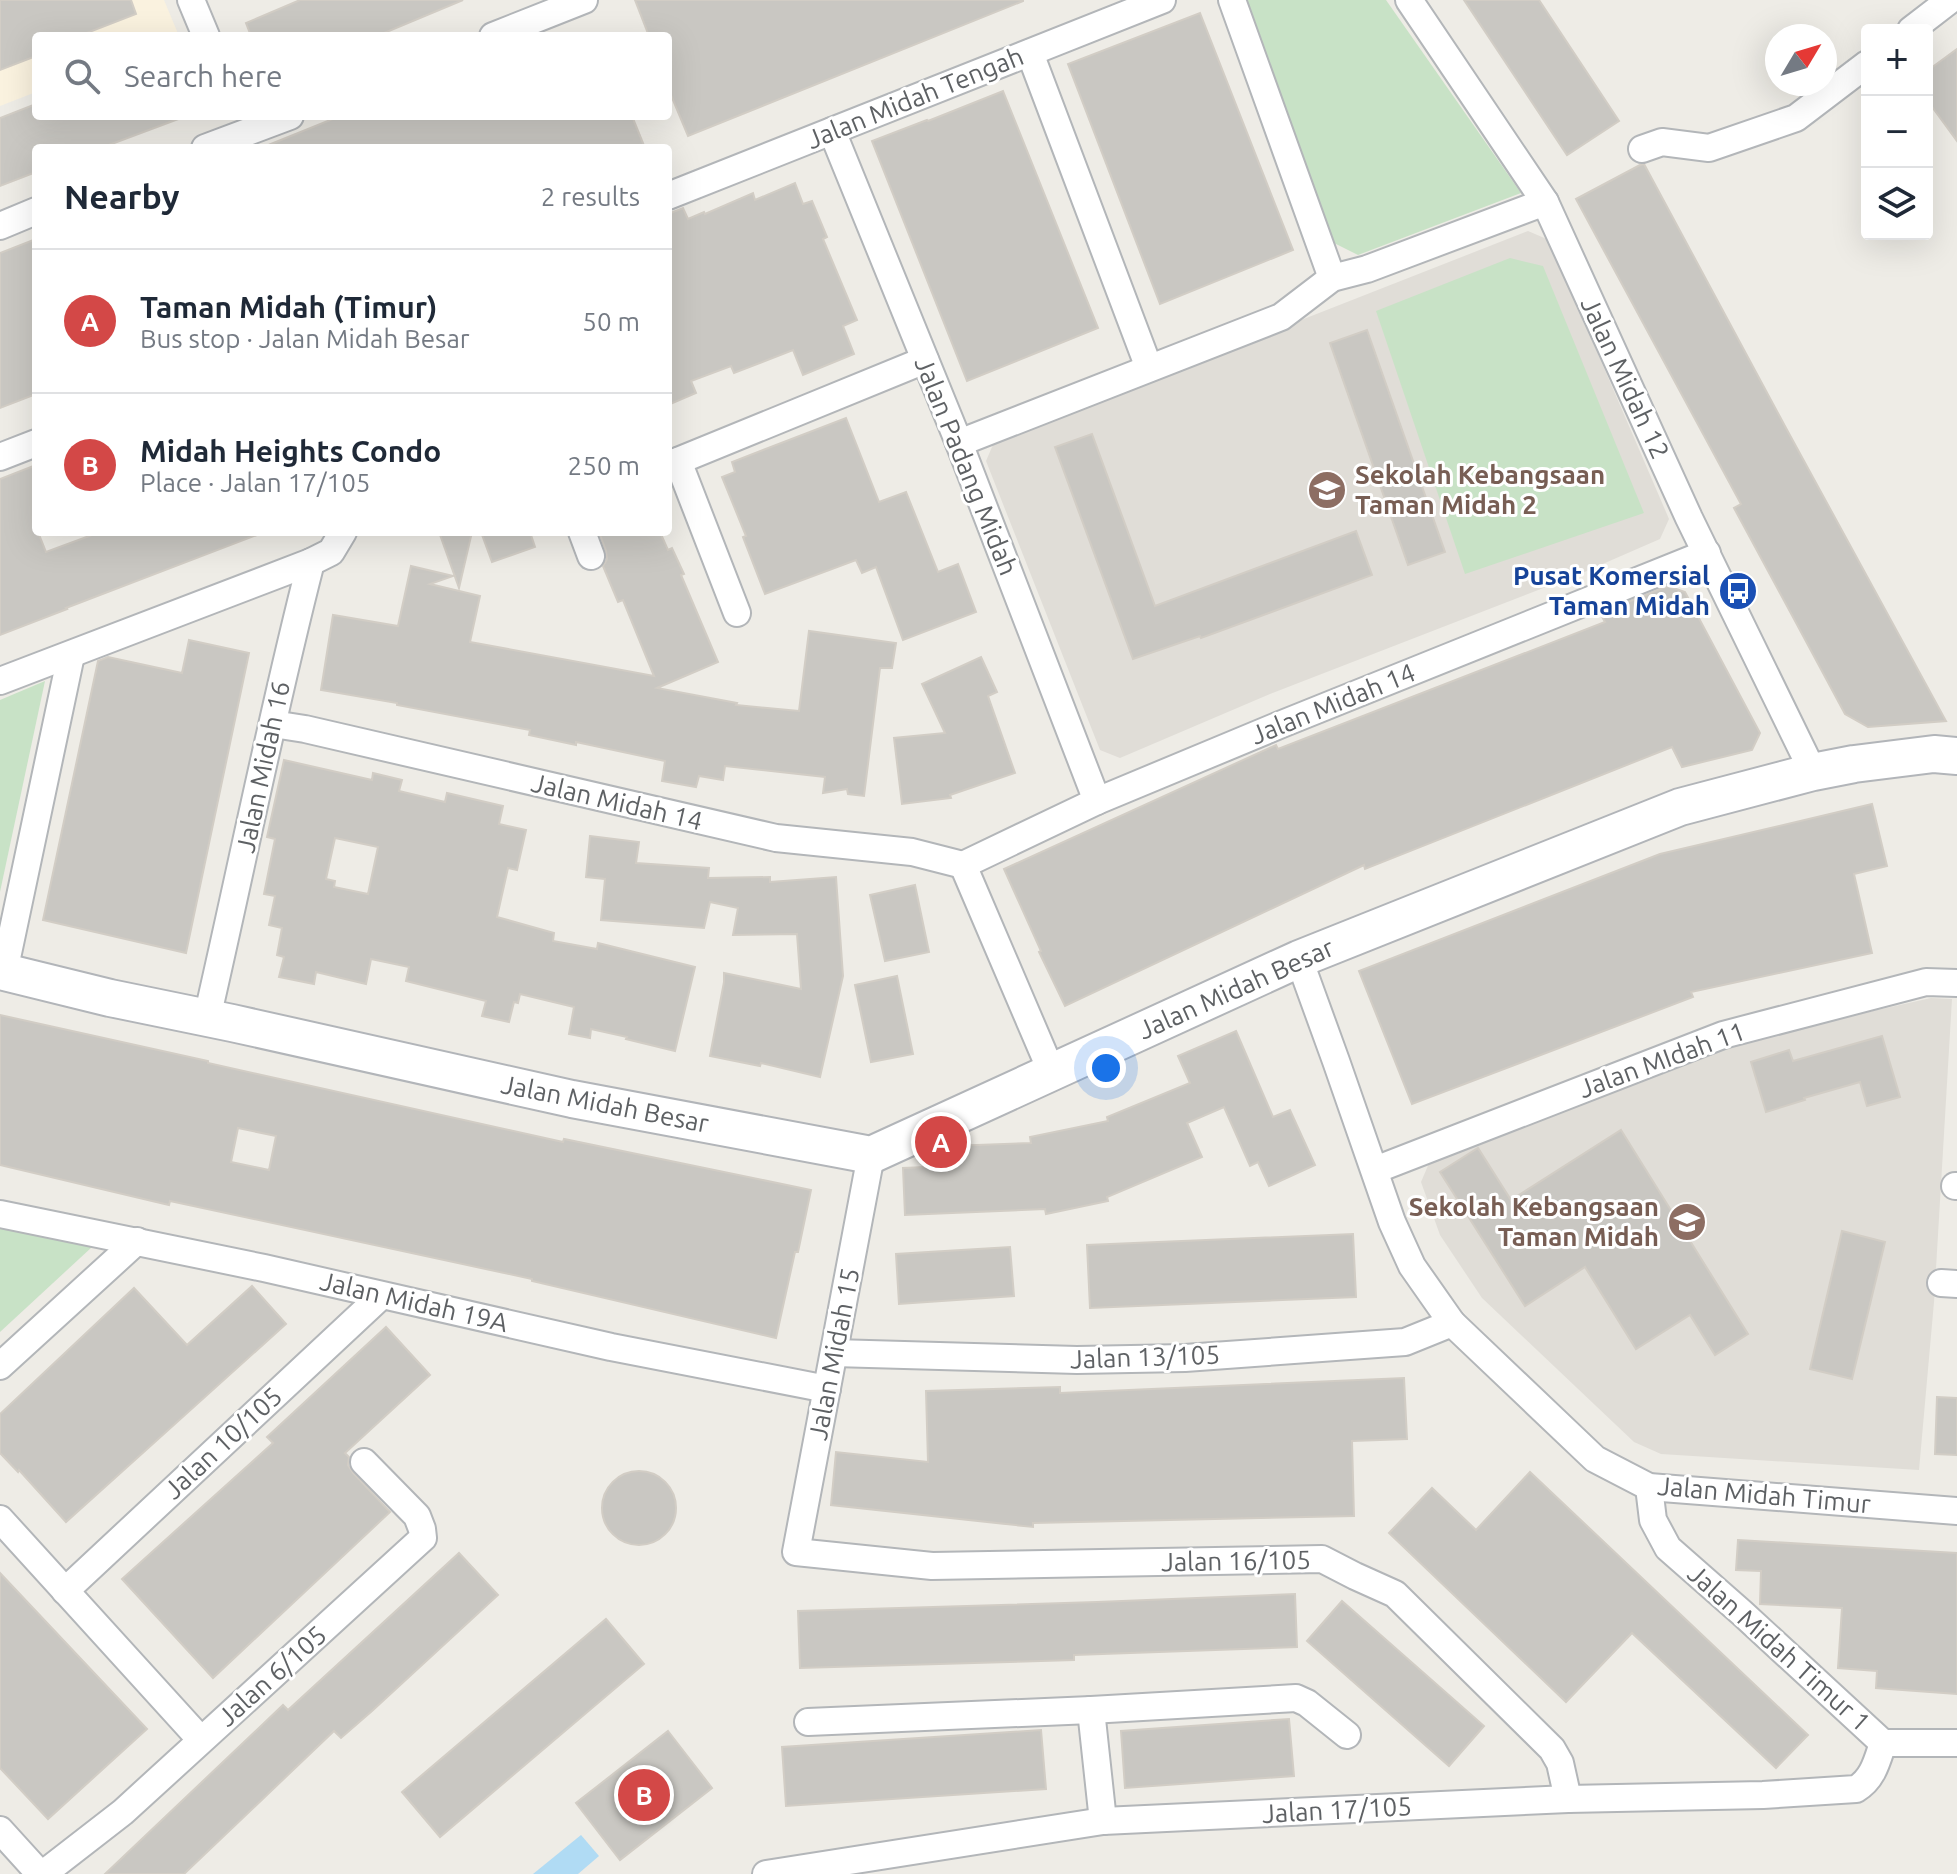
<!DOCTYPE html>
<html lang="en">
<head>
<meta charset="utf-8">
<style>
	:root { --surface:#fff; --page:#f6f6f7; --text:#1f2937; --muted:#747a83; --line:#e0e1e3; --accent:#d34847 }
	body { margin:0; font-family:Ubuntu,sans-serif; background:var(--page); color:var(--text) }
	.controls { position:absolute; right:24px; top:24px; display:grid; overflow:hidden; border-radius:8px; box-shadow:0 8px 32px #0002 }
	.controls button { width:72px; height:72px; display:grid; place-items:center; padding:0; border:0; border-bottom:2px solid var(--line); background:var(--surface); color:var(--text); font:40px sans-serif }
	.compass { position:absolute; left:1765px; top:24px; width:72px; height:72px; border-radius:50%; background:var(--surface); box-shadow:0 8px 32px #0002; rotate:52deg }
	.you { position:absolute; left:1106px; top:1068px; width:28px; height:28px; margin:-20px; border:6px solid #fff; border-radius:50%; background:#1a73e8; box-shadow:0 0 0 12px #1a73e833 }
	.badge { display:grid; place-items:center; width:52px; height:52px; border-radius:50%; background:var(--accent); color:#fff; font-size:26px; font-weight:700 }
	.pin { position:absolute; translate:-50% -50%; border:4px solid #fff; box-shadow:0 2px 8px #0006 }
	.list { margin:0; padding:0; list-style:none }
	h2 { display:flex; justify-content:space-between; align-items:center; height:104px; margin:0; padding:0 32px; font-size:34px }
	h2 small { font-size:26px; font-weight:400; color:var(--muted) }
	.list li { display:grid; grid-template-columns:52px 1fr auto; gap:24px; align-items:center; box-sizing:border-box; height:144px; padding:0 32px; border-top:2px solid var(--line) }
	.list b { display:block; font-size:30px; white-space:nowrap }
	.list p { margin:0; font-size:26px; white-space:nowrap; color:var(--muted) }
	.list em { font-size:26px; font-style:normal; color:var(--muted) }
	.icon { flex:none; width:44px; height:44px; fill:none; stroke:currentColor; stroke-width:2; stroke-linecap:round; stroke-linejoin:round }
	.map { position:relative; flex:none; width:1957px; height:1874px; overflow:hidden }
	.search { position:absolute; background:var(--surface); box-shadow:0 8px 32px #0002; left:32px; top:32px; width:640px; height:88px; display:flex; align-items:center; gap:20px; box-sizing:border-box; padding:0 28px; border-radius:8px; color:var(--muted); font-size:30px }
	.panel { position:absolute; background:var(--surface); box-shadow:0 8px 32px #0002; left:32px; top:144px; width:640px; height:392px; border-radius:8px }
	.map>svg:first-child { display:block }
	.commercial { fill:#faf2df }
	.education { fill:#e0ddd7 }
	.green { fill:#c8e2c6 }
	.water { fill:#b0dbf4 }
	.building { fill:#c9c7c2; stroke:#d2cdc5; stroke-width:2; fill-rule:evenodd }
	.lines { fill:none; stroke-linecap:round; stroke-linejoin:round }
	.street-casing { stroke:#b3b6b9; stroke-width:30 }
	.secondary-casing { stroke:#b2b5b9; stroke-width:40 }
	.street { stroke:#fff; stroke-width:26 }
	.secondary { stroke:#fff; stroke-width:36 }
	.labels { text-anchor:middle; stroke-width:6; stroke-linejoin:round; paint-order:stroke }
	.street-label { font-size:26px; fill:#5e6164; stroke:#fff }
	.education-label { font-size:26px; font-weight:bold; fill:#785e54; stroke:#fff; text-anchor:start }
	.transit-label { font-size:26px; font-weight:bold; fill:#164399; stroke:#fff; text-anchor:end }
</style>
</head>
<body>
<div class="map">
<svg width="1957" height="1874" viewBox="0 0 1957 1874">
	<rect width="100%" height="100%" fill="#eeece6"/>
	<path class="commercial" d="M 0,0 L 164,0 L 179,36 L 36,36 L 36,92 L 0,106 Z"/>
	<g class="education">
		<path d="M 1528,231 L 1549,240 L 1669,519 L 1660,539 L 1582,573 L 1270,694 L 1120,758 L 1100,750 L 986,461 L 995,440 Z"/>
		<path d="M 1931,998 L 1952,999 L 1934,1302 L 1919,1470 L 1661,1454 L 1634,1442 L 1482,1298 L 1440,1235 L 1421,1182 L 1430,1161 L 1734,1042 Z"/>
	</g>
	<g class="green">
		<path d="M 1244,0 L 1386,0 L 1521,193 L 1358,255 L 1334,243 Z"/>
		<path d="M 1510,258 L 1543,266 L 1644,513 L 1465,574 L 1376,311 Z"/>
		<path d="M 45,681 L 0,892 L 0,700 Z"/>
		<path d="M 0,1225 L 92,1247 L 0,1332 Z"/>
	</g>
	<path class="water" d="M 581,1835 L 599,1856 L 578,1874 L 533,1874 Z"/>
	<g class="building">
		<path d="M 0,0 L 131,0 L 136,14 L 79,36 L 36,36 L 36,56 L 0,70 Z"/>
		<path d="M 300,0 L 463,0 L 377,36 L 251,36 L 246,23 Z"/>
		<path d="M 635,0 L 1023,0 L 1023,1 L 688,136 L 668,88 L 668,36 L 649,36 Z"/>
		<path d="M 1464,0 L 1539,0 L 1619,121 L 1567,155 Z"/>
		<path d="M 1200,13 L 1293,250 L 1160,304 L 1068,64 Z"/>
		<path d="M 1957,49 L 1957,141 L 1927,100 L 1927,71 Z"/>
		<path d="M 1003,91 L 1098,328 L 967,381 L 872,141 L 927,120 L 928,121 Z"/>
		<path d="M 36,104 L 36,116 L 181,116 L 181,118 L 101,148 L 36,148 L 36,172 L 0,186 L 0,118 Z"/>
		<path d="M 340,116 L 632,116 L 645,148 L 261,148 Z"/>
		<path d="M 1644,164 L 1786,428 L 1946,721 L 1868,727 L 1845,714 L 1794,619 L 1734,508 L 1741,504 L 1576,199 L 1640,165 Z"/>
		<path d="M 795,183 L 803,204 L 812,201 L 827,237 L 823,239 L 857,320 L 843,326 L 854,354 L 803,375 L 793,350 L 734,373 L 731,366 L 691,381 L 696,393 L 668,405 L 668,214 L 683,208 L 688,219 L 704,212 L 705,214 L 753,193 L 755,200 Z"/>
		<path d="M 36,239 L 36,394 L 0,408 L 0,253 Z"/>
		<path d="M 1367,330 L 1445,552 L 1408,565 L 1330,343 Z"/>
		<path d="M 846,418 L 879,502 L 906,492 L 938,572 L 958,564 L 976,612 L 903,640 L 876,567 L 862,573 L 856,560 L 765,594 L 743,537 L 746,536 L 722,477 L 735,472 L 732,462 Z"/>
		<path d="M 1092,434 L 1155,606 L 1356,531 L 1372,575 L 1201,638 L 1200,636 L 1133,659 L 1055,447 Z"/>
		<path d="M 36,465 L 36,532 L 38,532 L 46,552 L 100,532 L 262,533 L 66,608 L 67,609 L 0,635 L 0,479 Z"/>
		<path d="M 439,532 L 472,532 L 459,588 Z"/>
		<path d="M 481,532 L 530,532 L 535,547 L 492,562 Z"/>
		<path d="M 599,532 L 660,532 L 668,550 L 672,548 L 684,574 L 681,575 L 718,662 L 657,688 L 737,703 L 736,705 L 799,711 L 809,631 L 896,643 L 892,668 L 880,668 L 864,796 L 848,794 L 847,789 L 823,793 L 825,777 L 725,766 L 723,780 L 699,776 L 696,787 L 662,781 L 665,761 L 576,742 L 576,745 L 529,735 L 530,730 L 397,705 L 397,703 L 321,690 L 333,615 L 398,626 L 411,566 L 453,576 L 430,584 L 480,596 L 470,642 L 654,676 L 623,600 L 618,602 L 603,566 L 607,559 L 606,551 Z"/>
		<path d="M 1668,586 L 1685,592 L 1760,733 L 1752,750 L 1682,767 L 1672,747 L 1365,869 L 1364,865 L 1065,1006 L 1039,952 L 1041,951 L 1004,869 L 1276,745 L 1278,749 L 1605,622 L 1600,613 Z"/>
		<path d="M 189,640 L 249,653 L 186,953 L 43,920 L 98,661 L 108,657 L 182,673 Z"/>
		<path d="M 981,657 L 997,692 L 988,696 L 1015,773 L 950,795 L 951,798 L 902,804 L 894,738 L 945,733 L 922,684 Z"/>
		<path d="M 284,760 L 372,780 L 373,773 L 402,780 L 399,791 L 445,802 L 447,793 L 503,806 L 499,824 L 526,830 L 517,870 L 508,868 L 497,917 L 554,933 L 553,941 L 597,949 L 598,943 L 695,967 L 675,1051 L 626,1039 L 627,1037 L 591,1029 L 590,1038 L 569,1034 L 574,1007 L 520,994 L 518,1003 L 514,1002 L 509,1022 L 482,1016 L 486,1001 L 406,981 L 409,967 L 371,959 L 366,984 L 316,972 L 314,984 L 279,977 L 284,957 L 277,955 L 282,928 L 269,925 L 275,896 L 264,894 L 275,839 L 267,837 ZM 335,838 L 378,847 L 368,894 L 334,887 L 335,881 L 326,879 Z"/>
		<path d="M 1872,804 L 1887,866 L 1854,874 L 1872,953 L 1691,992 L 1693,997 L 1412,1104 L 1359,971 L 1660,854 Z"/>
		<path d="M 590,836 L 639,842 L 636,863 L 709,868 L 708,878 L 770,877 L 770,882 L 836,877 L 843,976 L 820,1077 L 761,1063 L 760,1066 L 710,1056 L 724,982 L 724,973 L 801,989 L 797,934 L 733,935 L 738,908 L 710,902 L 704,928 L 601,920 L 605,879 L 586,877 Z"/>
		<path d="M 915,885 L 929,952 L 885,961 L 870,895 Z"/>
		<path d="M 897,976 L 913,1054 L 871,1062 L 855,985 Z"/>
		<path d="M 0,1015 L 208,1061 L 208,1063 L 563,1142 L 564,1139 L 811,1190 L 798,1252 L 795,1252 L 776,1338 L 532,1281 L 532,1279 L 170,1201 L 169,1205 L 0,1165 ZM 238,1128 L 276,1136 L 269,1170 L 231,1162 Z"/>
		<path d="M 1236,1031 L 1273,1117 L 1290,1110 L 1315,1165 L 1269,1186 L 1258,1162 L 1250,1166 L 1224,1107 L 1187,1123 L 1202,1157 L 1107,1197 L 1108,1201 L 1046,1214 L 1045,1209 L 905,1215 L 903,1168 L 951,1166 L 950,1146 L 1031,1143 L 1030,1137 L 1108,1121 L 1107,1117 L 1190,1083 L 1178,1056 Z"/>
		<path d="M 1882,1036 L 1900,1097 L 1867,1106 L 1860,1082 L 1804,1098 L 1805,1100 L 1766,1112 L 1751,1062 L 1789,1050 L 1793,1061 Z"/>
		<path d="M 1621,1130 L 1748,1334 L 1715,1355 L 1690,1315 L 1636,1349 L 1585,1267 L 1525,1306 L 1440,1172 L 1478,1148 L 1511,1200 Z"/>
		<path d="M 1842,1231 L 1885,1242 L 1852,1379 L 1810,1369 Z"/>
		<path d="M 1353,1234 L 1356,1297 L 1090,1308 L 1087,1245 Z"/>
		<path d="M 1010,1247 L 1014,1296 L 899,1304 L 896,1254 Z"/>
		<path d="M 252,1286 L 286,1324 L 66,1522 L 19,1470 L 18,1472 L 0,1453 L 0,1414 L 134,1288 L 187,1345 Z"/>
		<path d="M 386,1327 L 430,1375 L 345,1453 L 349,1457 L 348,1465 L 353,1473 L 390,1512 L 213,1678 L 122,1579 L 273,1443 L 267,1437 Z"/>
		<path d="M 1404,1378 L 1407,1439 L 1352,1441 L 1354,1516 L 1033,1523 L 1033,1527 L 831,1505 L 836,1452 L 928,1462 L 926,1391 L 1060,1387 L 1060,1393 Z"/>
		<path d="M 1937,1397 L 1957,1398 L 1957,1455 L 1935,1454 Z"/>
		<circle cx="639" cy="1508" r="37"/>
		<path d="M 1530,1472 L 1808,1735 L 1776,1768 L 1632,1633 L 1566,1702 L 1389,1533 L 1432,1488 L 1476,1530 Z"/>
		<path d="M 1738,1540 L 1957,1553 L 1957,1694 L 1876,1688 L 1877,1671 L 1838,1668 L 1842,1608 L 1760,1604 L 1761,1571 L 1736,1570 Z"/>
		<path d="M 459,1553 L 498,1595 L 372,1711 L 341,1738 L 334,1731 L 184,1874 L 105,1874 L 283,1705 L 288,1710 Z"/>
		<path d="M 0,1573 L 147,1729 L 48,1819 L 0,1768 Z"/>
		<path d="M 1295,1594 L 1297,1647 L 1074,1655 L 1074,1660 L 800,1668 L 798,1611 L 1097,1602 Z"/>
		<path d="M 1342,1601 L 1484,1726 L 1449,1766 L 1307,1641 Z"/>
		<path d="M 606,1619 L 644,1664 L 440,1837 L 402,1792 Z"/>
		<path d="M 1289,1719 L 1294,1776 L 1125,1788 L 1121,1731 Z"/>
		<path d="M 1041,1730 L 1046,1789 L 786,1806 L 782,1747 Z"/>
		<path d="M 668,1731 L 712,1788 L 620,1860 L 576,1803 Z"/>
	</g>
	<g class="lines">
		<g class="street-casing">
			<g id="street">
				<path d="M 191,0 L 206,36"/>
				<path d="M 1232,0 L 1332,278"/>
				<path d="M 1409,0 L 1545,202 L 1689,518 L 1813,772"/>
				<path d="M 1911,30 L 1950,0"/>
				<path d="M 493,36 L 584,0"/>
				<path d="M 1030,53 L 1149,368"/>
				<path d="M 832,131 L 959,443 L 1097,801"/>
				<path d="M 205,148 L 290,116"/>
				<path d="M 1642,149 L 1662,142 L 1709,148 L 1796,118 L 1867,64"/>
				<path d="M 668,196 L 1162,0"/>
				<path d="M 0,226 L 36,211"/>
				<path d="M 959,443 L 1281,317 L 1332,278 L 1367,269 L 1545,202"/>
				<path d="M 0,457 L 36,443"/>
				<path d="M 678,461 L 737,613"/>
				<path d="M 668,465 L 925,360"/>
				<path d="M 582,532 L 591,556"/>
				<path d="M 0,681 L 311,562"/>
				<path d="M 273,724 L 305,729 L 776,838 L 912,852 L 963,865 L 1097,801 L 1282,724 L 1707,553"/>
				<path d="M 963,865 L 1052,1073"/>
				<path d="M 1299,959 L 1336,1061 L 1392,1222 L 1412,1266 L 1452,1323 L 1595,1459 L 1649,1487 L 1957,1511"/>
				<path d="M 4,972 L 71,655"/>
				<path d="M 207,1018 C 242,866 272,713 311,562 L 331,552 L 343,532"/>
				<path d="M 871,1155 L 796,1552 L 932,1566 L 1322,1559 L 1355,1576 L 1395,1594 L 1552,1749 L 1560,1763 L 1568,1799"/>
				<path d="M 1375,1170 L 1723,1035 L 1926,982 L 1957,983"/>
				<path d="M 1955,1186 L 1957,1186"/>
				<path d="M 0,1214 L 264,1268 L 611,1347 L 827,1389"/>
				<path d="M 1941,1283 L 1957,1284"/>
				<path d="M 834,1353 L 1077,1360 L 1185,1358 L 1405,1342 L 1452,1323"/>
				<path d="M 0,1366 L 137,1241"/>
				<path d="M 1649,1487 L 1653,1520 L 1668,1548 L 1742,1613 L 1883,1743 L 1957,1743"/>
				<path d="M 0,1519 L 201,1740"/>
				<path d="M 65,1591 L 381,1296"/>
				<path d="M 1091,1710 L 1103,1821"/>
				<path d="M 808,1722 L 1091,1710 L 1296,1698 L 1307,1703 L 1347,1735"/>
				<path d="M 0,1830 L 40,1874"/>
				<path d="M 43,1874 L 123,1812 L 423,1538 L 422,1529 L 417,1516 L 364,1462"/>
				<path d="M 766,1874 L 1103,1821 L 1568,1799 L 1763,1795 L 1856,1789 C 1873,1779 1877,1761 1883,1743"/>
			</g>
		</g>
		<g class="secondary-casing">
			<path id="secondary" d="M 0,971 L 110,998 L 232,1023 L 572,1099 L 871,1155 L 1299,959 L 1680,807 L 1813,772 L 1854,764 L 1934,754 L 1957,756"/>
		</g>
		<use href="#street" class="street"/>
		<use href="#secondary" class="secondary"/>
	</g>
	<defs>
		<g id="school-disc" transform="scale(2)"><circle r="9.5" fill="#8d6e63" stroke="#fff"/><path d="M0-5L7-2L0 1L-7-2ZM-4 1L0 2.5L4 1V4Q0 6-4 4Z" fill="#fff"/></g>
		<g id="bus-disc" transform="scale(2)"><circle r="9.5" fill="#1a4fb4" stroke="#fff"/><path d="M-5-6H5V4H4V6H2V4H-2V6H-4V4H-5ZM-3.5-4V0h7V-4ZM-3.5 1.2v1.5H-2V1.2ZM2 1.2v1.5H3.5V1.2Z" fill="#fff"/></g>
	</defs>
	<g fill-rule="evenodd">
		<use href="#school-disc" x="1327" y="490"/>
		<use href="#bus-disc" x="1738" y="591"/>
		<use href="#school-disc" x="1687" y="1222"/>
	</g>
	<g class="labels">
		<g class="street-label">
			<text transform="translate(915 98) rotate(-22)" y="9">Jalan Midah Tengah</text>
			<text transform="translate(1625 378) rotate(65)" y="9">Jalan Midah 12</text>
			<text transform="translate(966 466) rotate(68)" y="9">Jalan Padang Midah</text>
			<text transform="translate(1333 704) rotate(-22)" y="9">Jalan Midah 14</text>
			<text transform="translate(263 767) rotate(-78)" y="9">Jalan Midah 16</text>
			<text transform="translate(617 802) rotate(13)" y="9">Jalan Midah 14</text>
			<text transform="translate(1236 989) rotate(-24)" y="9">Jalan Midah Besar</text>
			<text transform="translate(1662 1060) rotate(-20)" y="9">Jalan MIdah 11</text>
			<text transform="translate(605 1104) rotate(11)" y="9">Jalan Midah Besar</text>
			<text transform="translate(414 1302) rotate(13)" y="9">Jalan Midah 19A</text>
			<text transform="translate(834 1354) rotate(-79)" y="9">Jalan Midah 15</text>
			<text transform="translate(1145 1357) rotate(-2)" y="9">Jalan 13/105</text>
			<text transform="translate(223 1443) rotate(-43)" y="9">Jalan 10/105</text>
			<text transform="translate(1764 1495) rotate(5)" y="9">Jalan Midah Timur</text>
			<text transform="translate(1236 1561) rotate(-1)" y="9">Jalan 16/105</text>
			<text transform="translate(1779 1648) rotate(42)" y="9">Jalan Midah Timur 1</text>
			<text transform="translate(272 1676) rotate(-42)" y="9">Jalan 6/105</text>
			<text transform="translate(1337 1810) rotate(-3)" y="9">Jalan 17/105</text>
		</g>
		<g class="education-label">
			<text x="1355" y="484">Sekolah Kebangsaan<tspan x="1355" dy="30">Taman Midah 2</tspan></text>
			<text x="1659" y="1216" text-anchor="end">Sekolah Kebangsaan<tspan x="1659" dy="30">Taman Midah</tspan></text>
		</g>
		<g class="transit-label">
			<text x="1710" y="585">Pusat Komersial<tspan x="1710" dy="30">Taman Midah</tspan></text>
		</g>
	</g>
</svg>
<div class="controls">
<button>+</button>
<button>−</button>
<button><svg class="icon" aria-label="layers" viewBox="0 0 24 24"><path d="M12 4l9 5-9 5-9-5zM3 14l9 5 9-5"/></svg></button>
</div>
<svg class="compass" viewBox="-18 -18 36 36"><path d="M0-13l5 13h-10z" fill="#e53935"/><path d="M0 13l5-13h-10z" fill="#747a83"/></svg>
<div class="you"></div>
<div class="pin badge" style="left:941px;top:1142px">A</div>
<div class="pin badge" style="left:644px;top:1795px">B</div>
<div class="search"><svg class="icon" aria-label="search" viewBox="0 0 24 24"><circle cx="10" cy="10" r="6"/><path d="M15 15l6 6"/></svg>Search here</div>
<section class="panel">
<h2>Nearby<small>2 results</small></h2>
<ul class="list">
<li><span class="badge">A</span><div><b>Taman Midah (Timur)</b><p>Bus stop · Jalan Midah Besar</p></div><em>50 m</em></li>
<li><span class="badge">B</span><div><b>Midah Heights Condo</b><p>Place · Jalan 17/105</p></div><em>250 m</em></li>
</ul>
</section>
</div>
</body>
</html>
